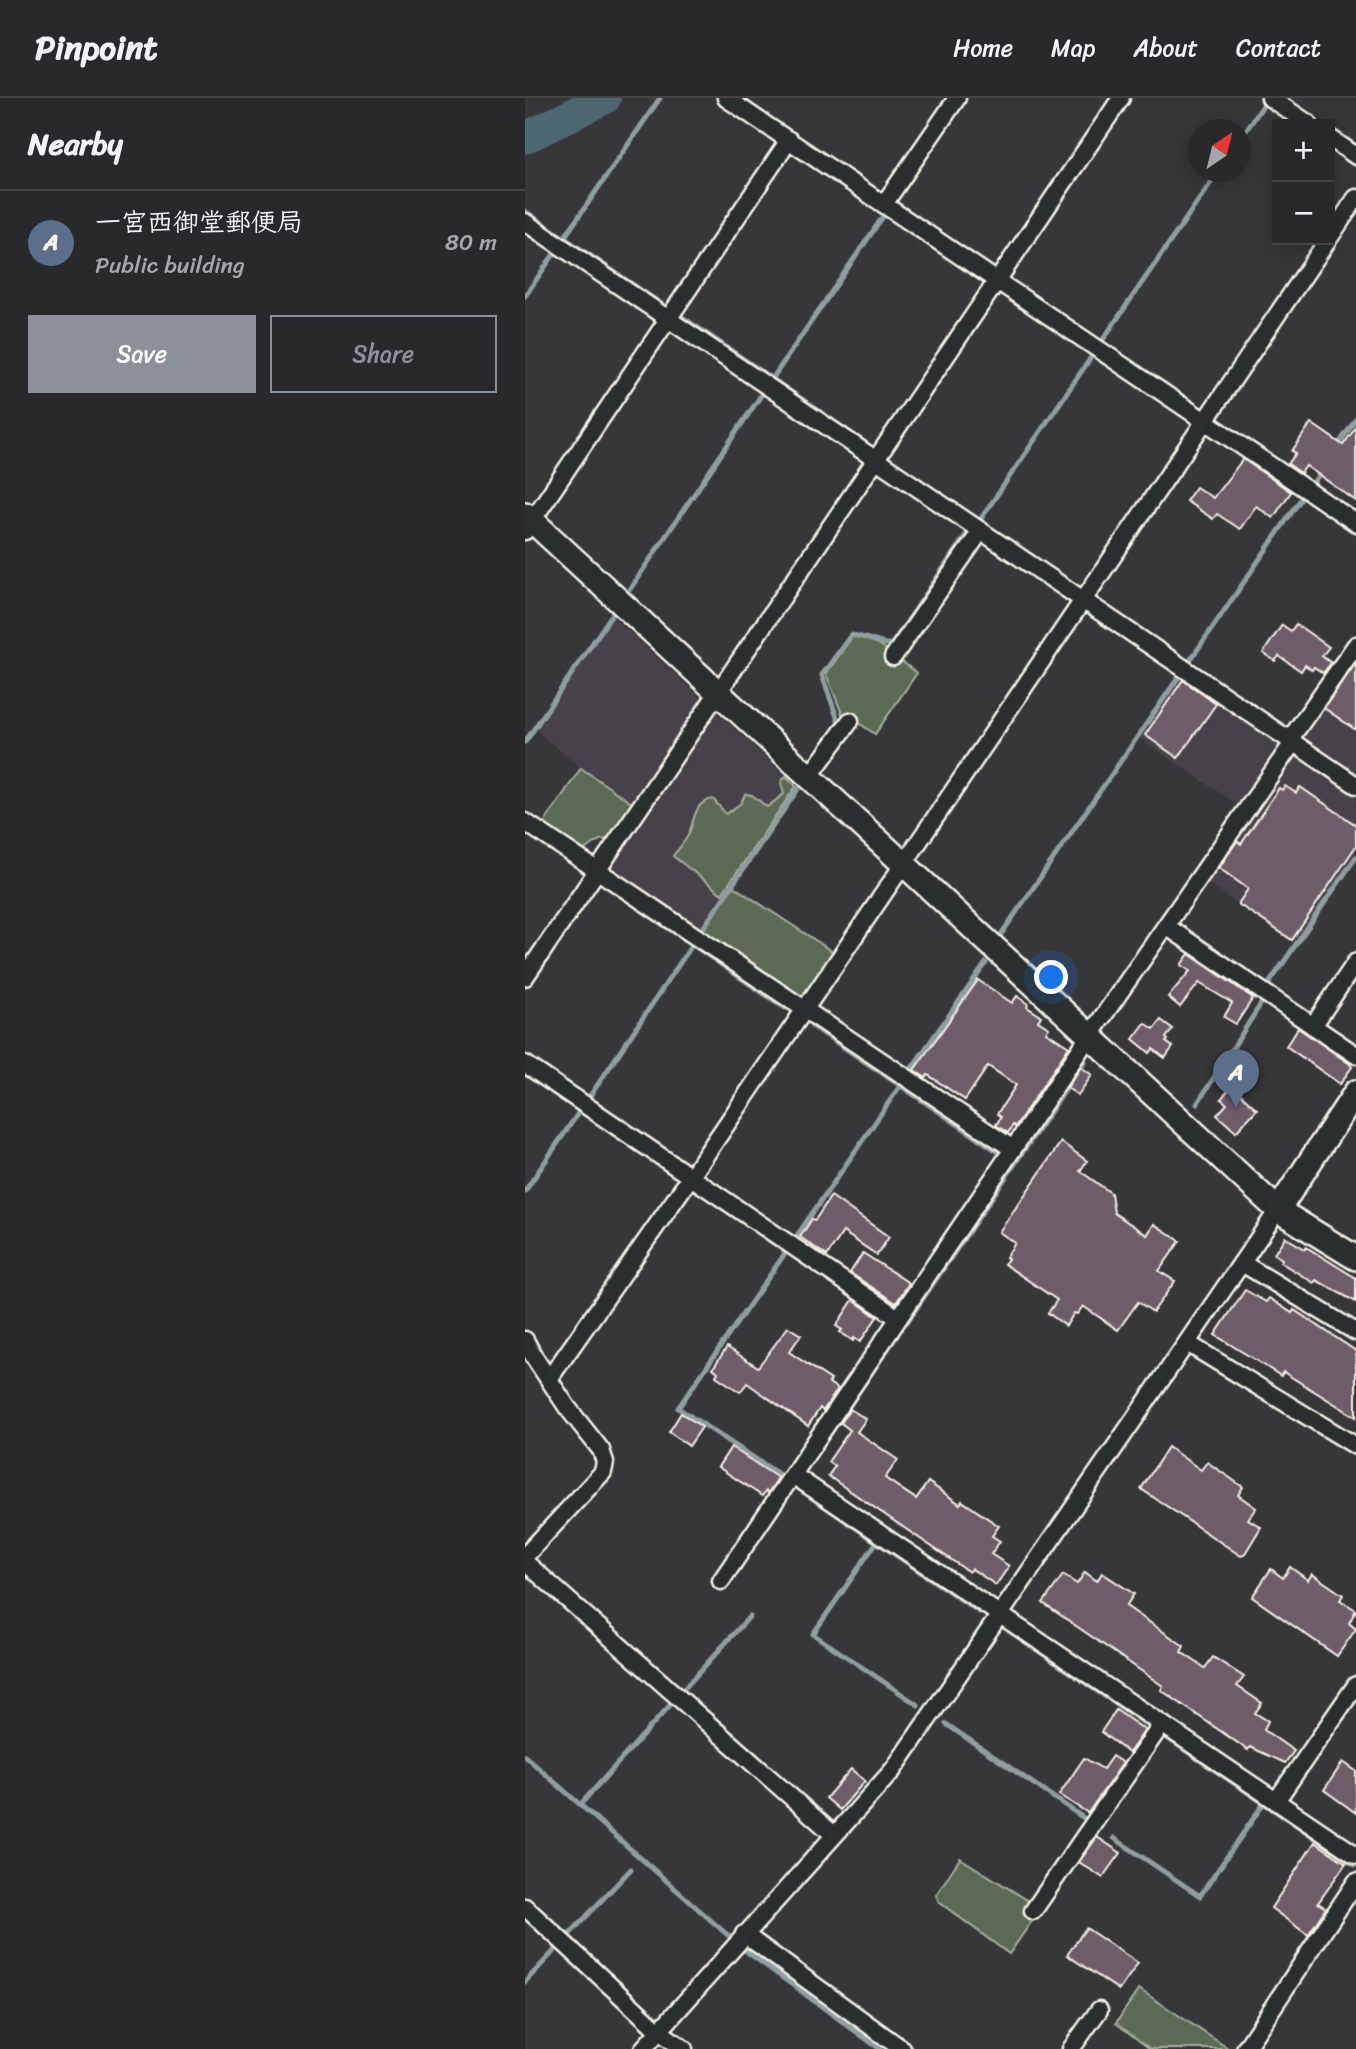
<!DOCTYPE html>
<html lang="en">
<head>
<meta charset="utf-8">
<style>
	:root { --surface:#29292c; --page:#313134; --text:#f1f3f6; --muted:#a5a6a9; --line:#454548; --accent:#8c9099 }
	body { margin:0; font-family:Sriracha,"Klee One",sans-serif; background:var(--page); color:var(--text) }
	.controls { position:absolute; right:21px; top:21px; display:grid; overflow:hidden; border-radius:0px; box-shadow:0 4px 18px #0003 }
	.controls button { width:63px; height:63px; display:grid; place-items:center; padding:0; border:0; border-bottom:2px solid var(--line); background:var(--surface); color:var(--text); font:35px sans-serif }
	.compass { position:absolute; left:663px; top:21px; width:63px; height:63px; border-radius:50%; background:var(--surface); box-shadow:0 4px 18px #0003; rotate:35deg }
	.you { position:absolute; left:527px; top:880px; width:24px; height:24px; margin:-18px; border:5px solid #fff; border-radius:50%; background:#1a73e8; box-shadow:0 0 0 10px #1a73e833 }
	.badge { display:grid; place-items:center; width:46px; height:46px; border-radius:50%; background:var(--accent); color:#fff; font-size:23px; font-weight:700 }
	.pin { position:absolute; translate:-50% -58px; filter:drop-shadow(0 2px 4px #0008) }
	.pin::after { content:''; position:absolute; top:37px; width:24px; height:21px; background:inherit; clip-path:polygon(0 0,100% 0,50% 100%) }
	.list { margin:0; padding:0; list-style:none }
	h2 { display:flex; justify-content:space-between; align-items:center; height:91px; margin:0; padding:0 28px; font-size:30px }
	h2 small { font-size:23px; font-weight:400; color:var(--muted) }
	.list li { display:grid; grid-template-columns:46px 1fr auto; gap:21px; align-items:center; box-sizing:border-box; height:105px; padding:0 28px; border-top:2px solid var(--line) }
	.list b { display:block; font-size:26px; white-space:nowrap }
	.list p { margin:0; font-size:23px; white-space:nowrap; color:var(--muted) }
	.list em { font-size:23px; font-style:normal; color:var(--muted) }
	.actions { display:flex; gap:14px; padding:21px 28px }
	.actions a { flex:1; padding:16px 0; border:2px solid var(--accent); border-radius:0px; text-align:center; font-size:24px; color:var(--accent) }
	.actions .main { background:var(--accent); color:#fff }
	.map { position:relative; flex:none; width:831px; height:1951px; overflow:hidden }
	header { display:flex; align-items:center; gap:42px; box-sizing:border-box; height:98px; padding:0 35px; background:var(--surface); border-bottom:2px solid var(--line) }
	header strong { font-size:33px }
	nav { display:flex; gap:38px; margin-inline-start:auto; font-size:24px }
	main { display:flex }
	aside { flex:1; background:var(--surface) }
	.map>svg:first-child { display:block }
	.built { fill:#474248 }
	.green { fill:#5b6b54; stroke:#a8ae9e; stroke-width:2 }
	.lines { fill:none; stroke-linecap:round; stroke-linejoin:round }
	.stream { stroke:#909ea1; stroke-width:5 }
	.river { stroke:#4d6771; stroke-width:32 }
	.building { fill:#6d5d68; stroke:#f4f1e8; stroke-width:2 }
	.street-casing { stroke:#f4f1e8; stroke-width:21 }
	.secondary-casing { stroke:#f4f1e8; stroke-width:28 }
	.street { stroke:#2a2d2e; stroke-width:16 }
	.secondary { stroke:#2a2d2e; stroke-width:23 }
</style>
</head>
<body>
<header>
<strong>Pinpoint</strong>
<nav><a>Home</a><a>Map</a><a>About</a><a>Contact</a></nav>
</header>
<main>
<aside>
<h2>Nearby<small></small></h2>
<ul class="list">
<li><span class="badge" style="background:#5c6f8a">A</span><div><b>一宮西御堂郵便局</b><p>Public building</p></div><em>80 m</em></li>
</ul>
<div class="actions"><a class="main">Save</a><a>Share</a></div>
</aside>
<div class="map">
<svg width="831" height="1951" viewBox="0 0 831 1951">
	<rect width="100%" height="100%" fill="#37373a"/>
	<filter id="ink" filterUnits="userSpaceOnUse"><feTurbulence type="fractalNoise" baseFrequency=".0143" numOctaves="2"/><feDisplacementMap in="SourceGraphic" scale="14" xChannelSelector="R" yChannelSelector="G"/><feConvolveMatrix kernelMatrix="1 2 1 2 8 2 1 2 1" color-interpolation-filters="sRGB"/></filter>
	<g filter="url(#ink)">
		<g class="built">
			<path d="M 88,519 L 175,599 L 175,605 L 108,706 L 56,670 L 11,632 Z"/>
			<path d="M 831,557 L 831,674 L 781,640 L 781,631 Z"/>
			<path d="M 658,576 L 754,640 L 758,649 L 716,709 L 614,640 Z"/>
			<path d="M 193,615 L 271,688 L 173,832 L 84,771 L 81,766 L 184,617 Z"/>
			<path d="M 772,654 L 831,695 L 831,755 L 769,845 L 678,782 L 766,655 Z"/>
		</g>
		<g class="green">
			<path d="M 327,539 C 355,539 370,560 392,575 L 350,636 L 322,617 L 318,618 L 301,576 Z"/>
			<path d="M 56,670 L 108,706 L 85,741 L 75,742 L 56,754 L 17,728 Z"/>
			<path d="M 261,678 L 271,688 L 197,796 L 148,758 C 153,751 161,743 164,735 C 170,721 169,704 188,701 L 201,716 L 216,705 L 220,696 L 227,697 L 242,709 L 259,696 L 256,684 Z"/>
			<path d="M 208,788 L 311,856 L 281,900 L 272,901 L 177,834 Z"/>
			<path d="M 435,1760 L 507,1805 L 499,1817 L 507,1823 L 484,1856 L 414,1804 L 411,1797 Z"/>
			<path d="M 614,1891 L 704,1951 L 625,1951 L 591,1925 Z"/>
		</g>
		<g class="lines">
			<g class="stream">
				<path d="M 716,40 L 741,3"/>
				<path d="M 0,113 L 138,207"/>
				<path d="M 39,140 L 135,0"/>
				<path d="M 0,198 L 31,153"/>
				<path d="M 159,220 L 342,346"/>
				<path d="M 575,246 L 693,74"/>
				<path d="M 247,281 L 361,114"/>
				<path d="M 811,350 L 831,321"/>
				<path d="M 787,387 L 796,373"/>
				<path d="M 455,422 L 569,255"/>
				<path d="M 105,491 L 239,293"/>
				<path d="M 664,564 L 778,398"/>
				<path d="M 312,629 L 314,625 L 297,577 L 326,537 C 340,538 357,548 367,546 L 443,434"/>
				<path d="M 0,644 L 86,518"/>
				<path d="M 77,785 L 260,910"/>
				<path d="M 176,833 L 273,691"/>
				<path d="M 477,835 L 653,580"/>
				<path d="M 741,890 L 831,759"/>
				<path d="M 287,928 L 472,1053"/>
				<path d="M 384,974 L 461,865"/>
				<path d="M 61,1004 L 167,847"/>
				<path d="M 672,1006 L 739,901"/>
				<path d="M 0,1093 L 56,1011"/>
				<path d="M 269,1142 L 375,988"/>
				<path d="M 382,1224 L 560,963"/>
				<path d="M 303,1339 L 373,1236"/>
				<path d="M 258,1379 L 153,1310 L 263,1151"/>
				<path d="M 274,1391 L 454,1514"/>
				<path d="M 351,1445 L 288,1536 L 393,1607"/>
				<path d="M 487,1535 L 622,1627"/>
				<path d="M 157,1593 L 225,1518"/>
				<path d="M 421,1626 L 563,1723"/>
				<path d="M 642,1640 L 830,1767"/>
				<path d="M 0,1658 L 206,1840"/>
				<path d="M 55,1707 L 147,1605"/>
				<path d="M 589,1740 L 675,1798 L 739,1705"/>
				<path d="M 42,1839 L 106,1771"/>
				<path d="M 218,1851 L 355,1951"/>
				<path d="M 0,1884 L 31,1851"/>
			</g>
			<path class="river" d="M 0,40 L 80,0"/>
		</g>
		<g class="building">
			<path d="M 786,325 L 818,347 L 831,329 L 831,403 L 781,368 L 776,375 L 763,366 L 771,355 L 767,353 Z"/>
			<path d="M 718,361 L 766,394 L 748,420 L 731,408 L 715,431 L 692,416 L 688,421 L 661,403 L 671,389 L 688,400 Z"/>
			<path d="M 771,526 L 804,549 L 797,558 L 806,565 L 798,575 L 789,569 L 787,572 L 780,567 L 776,573 L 754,558 L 750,563 L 738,555 L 757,527 L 766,533 Z"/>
			<path d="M 831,565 L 831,632 L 799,610 Z"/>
			<path d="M 658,582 L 691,606 L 653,660 L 620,637 Z"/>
			<path d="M 760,688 L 771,695 L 775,689 L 831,727 L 831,748 L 767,842 L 713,806 L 723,791 L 694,770 L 712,743 L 716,746 L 754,690 L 757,692 Z"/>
			<path d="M 664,856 L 728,900 L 711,926 L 699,919 L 707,905 L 674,885 L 655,909 L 643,899 L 665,873 L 656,867 Z"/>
			<path d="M 453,882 L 487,905 L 492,898 L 503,906 L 502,909 L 516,918 L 513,923 L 524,930 L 521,934 L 544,949 L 490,1029 L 488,1027 L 483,1035 L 471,1027 L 476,1019 L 472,1016 L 491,987 L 463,968 L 440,1002 L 403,977 L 401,980 L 389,972 Z"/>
			<path d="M 636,922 L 648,931 L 641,940 L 643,942 L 641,944 L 648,949 L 640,960 L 628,951 L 625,955 L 608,941 L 620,925 L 629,931 Z"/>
			<path d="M 773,930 L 825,966 L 827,969 L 815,986 L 761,948 Z"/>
			<path d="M 556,969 L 567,977 L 553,997 L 542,990 Z"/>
			<path d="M 707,988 L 732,1011 L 711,1034 L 692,1017 L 702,1006 L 696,1001 Z"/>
			<path d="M 536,1044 L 562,1063 L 555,1073 L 586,1095 L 589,1115 L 622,1137 L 629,1126 L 655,1143 L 634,1173 L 650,1183 L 628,1214 L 613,1204 L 593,1232 L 558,1208 L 552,1216 L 549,1215 L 541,1228 L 523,1215 L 532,1202 L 479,1166 L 483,1161 L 481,1159 L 490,1145 L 474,1134 Z"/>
			<path d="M 306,1098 L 364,1139 L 352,1157 L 318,1134 L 302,1158 L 275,1139 L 287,1121 L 290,1122 Z"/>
			<path d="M 760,1139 L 780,1151 L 781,1149 L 831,1180 L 831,1204 L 791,1182 L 789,1185 L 755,1164 L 757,1161 L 749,1156 Z"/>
			<path d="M 338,1155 L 384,1185 L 371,1205 L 325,1175 Z"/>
			<path d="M 720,1192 L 741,1204 L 744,1200 L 767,1215 L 769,1212 L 831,1253 L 831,1319 L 758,1274 L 756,1278 L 690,1237 Z"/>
			<path d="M 328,1202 L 352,1219 L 335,1244 L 329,1240 L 328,1243 L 315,1234 L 317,1232 L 311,1228 Z"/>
			<path d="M 263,1229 L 276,1237 L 264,1254 L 306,1282 L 304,1285 L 313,1291 L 298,1313 L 295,1310 L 283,1328 L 222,1285 L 215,1294 L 191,1278 L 193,1274 L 188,1270 L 202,1249 L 233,1269 Z"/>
			<path d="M 325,1311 L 341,1321 L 332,1334 L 373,1362 L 360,1380 L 391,1401 L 403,1384 L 435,1406 L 437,1403 L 474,1428 L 467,1438 L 475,1443 L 466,1456 L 484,1468 L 471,1487 L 447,1471 L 444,1474 L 303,1378 L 310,1368 L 303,1364 L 325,1332 L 316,1325 Z"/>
			<path d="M 156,1315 L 177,1329 L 164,1348 L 144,1334 Z"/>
			<path d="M 206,1349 L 253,1380 L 243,1395 L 241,1393 L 237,1398 L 193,1369 Z"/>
			<path d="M 643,1349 L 676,1372 L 682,1364 L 718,1389 L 713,1397 L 731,1410 L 723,1421 L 736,1429 L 719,1457 L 716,1458 L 616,1391 Z"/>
			<path d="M 765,1469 L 783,1482 L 787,1476 L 818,1497 L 815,1502 L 831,1512 L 824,1525 L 831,1531 L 812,1558 L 727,1499 L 746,1471 L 758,1480 Z"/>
			<path d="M 560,1474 L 572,1483 L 577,1475 L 609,1496 L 601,1508 L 659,1548 L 656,1554 L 680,1570 L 688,1559 L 719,1579 L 712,1588 L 737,1605 L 730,1615 L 743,1623 L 739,1632 L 769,1653 L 760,1665 L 725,1649 L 723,1652 L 636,1592 L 638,1588 L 518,1505 L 538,1477 L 552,1486 Z"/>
			<path d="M 591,1612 L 620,1632 L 604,1655 L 576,1634 Z"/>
			<path d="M 587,1658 L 598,1665 L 563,1715 L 534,1697 L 559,1660 L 578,1671 Z"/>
			<path d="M 818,1664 L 831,1673 L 831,1715 L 799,1692 Z"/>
			<path d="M 326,1671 L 340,1683 L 315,1712 L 301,1700 Z"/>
			<path d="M 572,1739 L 596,1755 L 578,1780 L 554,1764 Z"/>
			<path d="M 790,1744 L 821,1765 L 793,1805 L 801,1810 L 783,1837 L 746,1810 Z"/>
			<path d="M 561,1830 L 613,1865 L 594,1892 L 542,1857 Z"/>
		</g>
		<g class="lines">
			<g class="street-casing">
				<g id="street">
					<path d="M 201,0 L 831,425"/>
					<path d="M 745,0 L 784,26"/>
					<path d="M 805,40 L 831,58"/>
					<path d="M 359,106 L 432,0"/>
					<path d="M 0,124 L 831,687"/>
					<path d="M 805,139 L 831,100"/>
					<path d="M 0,433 L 264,42"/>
					<path d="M 368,559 L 456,433"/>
					<path d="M 284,679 L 325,623"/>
					<path d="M 0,724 L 488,1051"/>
					<path d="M 641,828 L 831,957"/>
					<path d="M 0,879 L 596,0"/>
					<path d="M 788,928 L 831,864"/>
					<path d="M 0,966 L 373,1220"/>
					<path d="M 717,1165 L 831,1234"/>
					<path d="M 0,1242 L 9,1259 L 42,1309 L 76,1352 L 80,1364 L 78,1374 L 0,1458"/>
					<path d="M 662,1245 L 831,1348"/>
					<path d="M 24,1281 L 165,1080 L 803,142"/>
					<path d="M 268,1377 L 831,1757"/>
					<path d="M 0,1464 L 308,1736"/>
					<path d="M 196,1483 L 565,937 L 765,649 L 765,641 L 831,547"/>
					<path d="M 751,1703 L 831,1587"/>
					<path d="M 0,1809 L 134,1933 L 159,1951"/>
					<path d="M 508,1813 L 637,1626"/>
					<path d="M 219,1836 L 377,1951"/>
					<path d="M 118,1951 L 368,1672 L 753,1112"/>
					<path d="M 546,1951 L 574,1912"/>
					<path d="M 720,1951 L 831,1784"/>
				</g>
			</g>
			<g class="secondary-casing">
				<g id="secondary">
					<path d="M 0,416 L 753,1112 L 831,1160"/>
					<path d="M 753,1112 L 831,994"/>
				</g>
			</g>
			<use href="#street" class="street"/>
			<use href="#secondary" class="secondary"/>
		</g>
	</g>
</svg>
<div class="controls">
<button>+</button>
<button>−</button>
</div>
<svg class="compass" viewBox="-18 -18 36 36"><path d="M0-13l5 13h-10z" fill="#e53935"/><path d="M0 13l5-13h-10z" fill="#a5a6a9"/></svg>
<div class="you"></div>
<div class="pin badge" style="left:711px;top:1009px;background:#5c6f8a">A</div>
</div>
</main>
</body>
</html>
